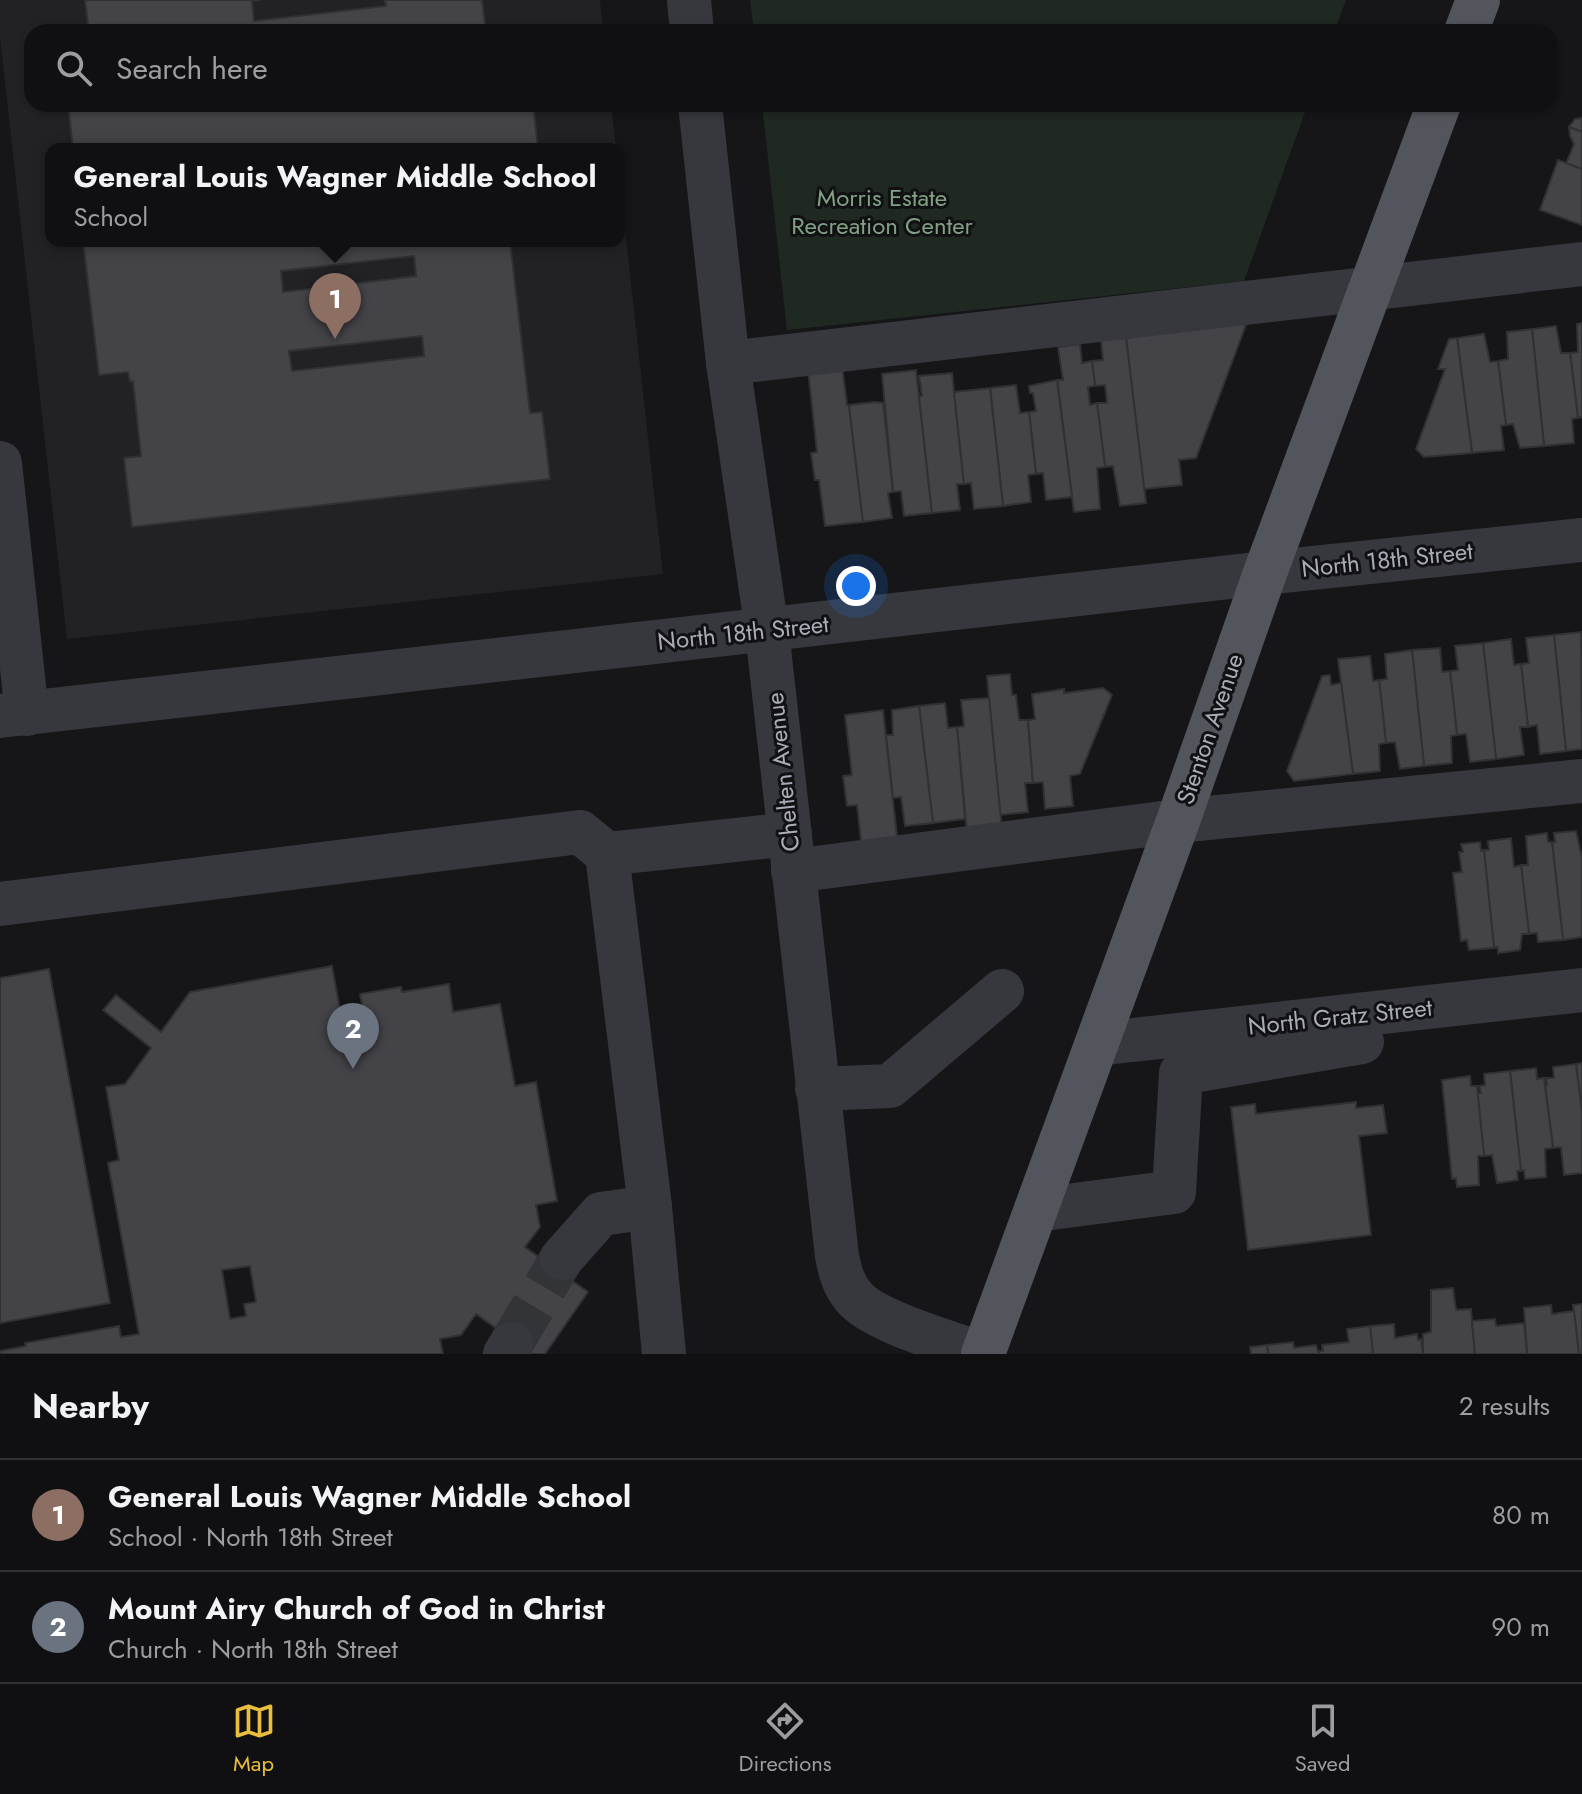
<!DOCTYPE html>
<html lang="en">
<head>
<meta charset="utf-8">
<style>
	:root { --surface:#101012; --page:#19191b; --text:#f1f3f6; --muted:#9c9d9f; --line:#303032; --accent:#e9bd3d }
	body { margin:0; font-family:Jost,sans-serif; background:var(--page); color:var(--text) }
	.you { position:absolute; left:856px; top:586px; width:28px; height:28px; margin:-20px; border:6px solid #fff; border-radius:50%; background:#1a73e8; box-shadow:0 0 0 12px #1a73e833 }
	.badge { display:grid; place-items:center; width:52px; height:52px; border-radius:50%; background:var(--accent); color:#fff; font-size:26px; font-weight:700 }
	.pin { position:absolute; translate:-50% -66px; filter:drop-shadow(0 2px 4px #0008) }
	.pin::after { content:''; position:absolute; top:42px; width:28px; height:24px; background:inherit; clip-path:polygon(0 0,100% 0,50% 100%) }
	.popup { position:absolute; left:45px; top:143px; width:580px; height:104px; box-sizing:border-box; display:grid; place-content:center; border-radius:16px; background:var(--surface); filter:drop-shadow(0 2px 6px #0005); font-size:26px; white-space:nowrap; color:var(--muted) }
	.popup b { font-size:30px; color:var(--text) }
	.popup::after { content:''; position:absolute; left:50%; top:100%; margin-left:-16px; border:16px solid transparent; border-top-color:var(--surface) }
	.list { margin:0; padding:0; list-style:none }
	h2 { display:flex; justify-content:space-between; align-items:center; height:104px; margin:0; padding:0 32px; font-size:34px }
	h2 small { font-size:26px; font-weight:400; color:var(--muted) }
	.list li { display:grid; grid-template-columns:52px 1fr auto; gap:24px; align-items:center; box-sizing:border-box; height:112px; padding:0 32px; border-top:2px solid var(--line) }
	.list b { display:block; font-size:30px; white-space:nowrap }
	.list p { margin:0; font-size:26px; white-space:nowrap; color:var(--muted) }
	.list em { font-size:26px; font-style:normal; color:var(--muted) }
	.icon { flex:none; width:44px; height:44px; fill:none; stroke:currentColor; stroke-width:2; stroke-linecap:round; stroke-linejoin:round }
	.map { position:relative; flex:none; width:1582px; height:1354px; overflow:hidden }
	.search { position:absolute; background:var(--surface); box-shadow:0 2px 6px #0004; left:24px; right:24px; top:24px; height:88px; display:flex; align-items:center; gap:20px; box-sizing:border-box; padding:0 28px; border-radius:24px; color:var(--muted); font-size:30px }
	.sheet { height:328px; background:var(--surface) }
	nav { display:flex; justify-content:space-around; align-items:center; box-sizing:border-box; height:112px; border-top:2px solid var(--line); background:var(--surface); font-size:22px; color:var(--muted) }
	nav a { display:grid; justify-items:center; gap:4px }
	nav .on { color:var(--accent) }
	.map>svg:first-child { display:block }
	.built { fill:#222225 }
	.green { fill:#202822 }
	.building { fill:#434348; stroke:#313034; stroke-width:2; fill-rule:evenodd }
	.lines { fill:none; stroke-linecap:round; stroke-linejoin:round }
	.minor-tunnel { stroke:#333438; stroke-width:44; stroke-dasharray:44 22; stroke-linecap:butt }
	.minor { stroke:#37383d; stroke-width:44 }
	.major { stroke:#53555c; stroke-width:44 }
	.labels { text-anchor:middle; stroke-width:6; stroke-linejoin:round; paint-order:stroke }
	.park-label { font-size:24px; fill:#81a185; stroke:#111113 }
	.street-label { font-size:24px; fill:#a9acb7; stroke:#111113 }
</style>
</head>
<body>
<div class="map">
<svg width="1582" height="1354" viewBox="0 0 1582 1354">
	<rect width="100%" height="100%" fill="#161618"/>
	<path class="built" d="M 0,0 L 600,0 L 603,32 L 32,32 L 32,104 L 611,104 L 616,149 L 51,149 L 51,241 L 619,241 L 619,175 L 663,574 L 67,639 L 0,37 Z"/>
	<g class="green">
		<path d="M 750,0 L 1346,0 L 1334,32 L 754,32 Z"/>
		<path d="M 762,104 L 1308,104 L 1244,281 L 787,330 Z"/>
	</g>
	<g class="building">
		<path d="M 85,0 L 261,0 L 252,1 L 254,21 L 386,6 L 385,0 L 482,0 L 486,32 L 59,32 L 59,28 L 88,25 Z"/>
		<path d="M 68,104 L 533,104 L 538,149 L 73,149 Z"/>
		<path d="M 1582,118 L 1582,132 L 1569,127 L 1575,119 Z"/>
		<path d="M 1569,127 L 1582,132 L 1582,169 L 1566,164 L 1574,144 L 1570,136 Z"/>
		<path d="M 1558,160 L 1582,169 L 1582,225 L 1540,210 Z"/>
		<path d="M 83,241 L 510,241 L 530,413 L 542,412 L 550,479 L 132,527 L 124,458 L 141,456 L 133,381 L 130,382 L 128,372 L 99,375 ZM 414,256 L 416,276 L 283,292 L 281,271 ZM 422,336 L 424,356 L 292,371 L 289,351 Z"/>
		<path d="M 1249,317 L 1196,458 L 1179,460 L 1182,485 L 1144,489 L 1126,338 Z"/>
		<path d="M 1582,323 L 1582,417 L 1578,418 L 1570,353 L 1578,352 L 1577,324 Z"/>
		<path d="M 1556,326 L 1561,353 L 1570,353 L 1578,418 L 1572,419 L 1574,443 L 1544,446 L 1532,329 Z"/>
		<path d="M 1532,329 L 1544,446 L 1520,448 L 1513,424 L 1506,425 L 1498,361 L 1508,359 L 1507,332 Z"/>
		<path d="M 1484,334 L 1490,362 L 1498,361 L 1506,425 L 1501,426 L 1504,450 L 1472,453 L 1457,338 Z"/>
		<path d="M 1126,338 L 1146,503 L 1120,506 L 1113,466 L 1105,467 L 1097,403 L 1107,403 L 1105,385 L 1095,386 L 1092,361 L 1103,360 L 1101,340 Z"/>
		<path d="M 1457,338 L 1472,453 L 1424,457 L 1416,449 L 1445,369 L 1438,369 L 1449,339 Z"/>
		<path d="M 1080,344 L 1082,363 L 1092,361 L 1095,386 L 1088,387 L 1090,405 L 1097,403 L 1105,467 L 1097,468 L 1100,509 L 1074,512 L 1057,380 L 1063,380 L 1058,347 Z"/>
		<path d="M 842,366 L 847,405 L 849,405 L 863,522 L 825,526 L 819,480 L 815,480 L 811,453 L 817,452 L 808,370 Z"/>
		<path d="M 916,370 L 932,513 L 904,516 L 901,491 L 893,492 L 882,374 Z"/>
		<path d="M 952,373 L 964,484 L 957,484 L 960,510 L 932,513 L 919,396 L 922,396 L 919,376 Z"/>
		<path d="M 1057,380 L 1072,497 L 1046,500 L 1043,473 L 1036,474 L 1029,412 L 1036,411 L 1033,393 L 1030,393 L 1029,386 Z"/>
		<path d="M 1016,385 L 1020,413 L 1029,412 L 1036,474 L 1028,475 L 1031,502 L 1003,506 L 990,388 Z"/>
		<path d="M 990,388 L 1003,506 L 974,509 L 971,483 L 964,484 L 954,392 Z"/>
		<path d="M 875,402 L 883,403 L 893,492 L 888,493 L 892,518 L 863,522 L 849,405 Z"/>
		<path d="M 1581,632 L 1582,749 L 1566,751 L 1554,635 Z"/>
		<path d="M 1554,635 L 1566,751 L 1540,754 L 1537,725 L 1528,727 L 1521,664 L 1529,663 L 1526,638 Z"/>
		<path d="M 1511,639 L 1514,665 L 1521,664 L 1528,727 L 1520,727 L 1524,755 L 1496,759 L 1483,643 Z"/>
		<path d="M 1483,643 L 1496,759 L 1470,762 L 1466,734 L 1457,735 L 1450,671 L 1458,670 L 1455,646 Z"/>
		<path d="M 1440,648 L 1442,672 L 1450,671 L 1457,735 L 1451,736 L 1452,763 L 1424,766 L 1412,650 Z"/>
		<path d="M 1412,650 L 1424,766 L 1400,769 L 1395,742 L 1386,743 L 1379,680 L 1387,679 L 1385,654 Z"/>
		<path d="M 1370,656 L 1373,681 L 1379,680 L 1386,743 L 1379,744 L 1380,771 L 1353,774 L 1338,659 Z"/>
		<path d="M 1010,674 L 1012,695 L 1016,695 L 1019,720 L 1028,720 L 1033,783 L 1025,783 L 1028,812 L 1000,815 L 987,676 Z"/>
		<path d="M 1330,675 L 1331,685 L 1341,683 L 1353,774 L 1294,781 L 1287,771 L 1322,676 Z"/>
		<path d="M 1103,688 L 1112,695 L 1080,774 L 1070,776 L 1073,806 L 1045,809 L 1043,782 L 1033,783 L 1028,720 L 1035,719 L 1032,694 L 1064,689 L 1064,693 Z"/>
		<path d="M 989,698 L 1002,830 L 967,833 L 957,727 L 964,726 L 961,700 Z"/>
		<path d="M 945,703 L 948,728 L 957,727 L 965,819 L 933,823 L 919,706 Z"/>
		<path d="M 919,706 L 933,823 L 905,826 L 901,797 L 893,798 L 886,735 L 893,735 L 892,710 Z"/>
		<path d="M 883,710 L 898,846 L 862,850 L 857,805 L 847,806 L 843,776 L 852,775 L 845,715 Z"/>
		<path d="M 1576,831 L 1582,858 L 1582,937 L 1563,940 L 1552,842 L 1555,842 L 1554,833 Z"/>
		<path d="M 1547,833 L 1548,842 L 1552,842 L 1563,940 L 1538,942 L 1537,933 L 1529,934 L 1521,865 L 1528,865 L 1526,836 Z"/>
		<path d="M 1511,838 L 1514,867 L 1521,865 L 1529,934 L 1522,934 L 1520,950 L 1498,953 L 1498,947 L 1494,948 L 1484,850 L 1489,850 L 1488,841 Z"/>
		<path d="M 1480,842 L 1481,851 L 1484,850 L 1494,948 L 1469,950 L 1467,940 L 1461,941 L 1453,873 L 1462,872 L 1459,852 L 1463,852 L 1461,844 Z"/>
		<path d="M 332,966 L 341,1015 L 363,1010 L 360,994 L 401,987 L 402,992 L 449,984 L 453,1012 L 500,1004 L 515,1086 L 536,1082 L 557,1201 L 536,1205 L 540,1227 L 525,1247 L 588,1292 L 545,1354 L 532,1354 L 476,1314 L 461,1335 L 440,1339 L 443,1354 L 0,1354 L 0,1351 L 26,1346 L 25,1343 L 119,1326 L 121,1337 L 139,1334 L 108,1163 L 119,1160 L 106,1087 L 125,1084 L 151,1048 L 103,1010 L 116,995 L 161,1032 L 190,992 ZM 250,1266 L 256,1302 L 244,1304 L 246,1316 L 230,1319 L 222,1270 Z"/>
		<path d="M 49,969 L 110,1303 L 0,1323 L 0,978 Z"/>
		<path d="M 1582,1063 L 1582,1112 L 1576,1064 Z"/>
		<path d="M 1576,1064 L 1582,1112 L 1582,1173 L 1564,1175 L 1561,1147 L 1553,1148 L 1545,1085 L 1547,1085 L 1546,1078 L 1554,1078 L 1553,1067 Z"/>
		<path d="M 1536,1068 L 1537,1079 L 1544,1078 L 1553,1148 L 1545,1149 L 1546,1177 L 1525,1179 L 1524,1170 L 1521,1171 L 1510,1071 Z"/>
		<path d="M 1510,1071 L 1521,1171 L 1517,1171 L 1518,1180 L 1497,1183 L 1492,1155 L 1484,1156 L 1477,1093 L 1481,1093 L 1479,1086 L 1485,1085 L 1484,1074 Z"/>
		<path d="M 1470,1076 L 1471,1086 L 1477,1086 L 1484,1156 L 1478,1156 L 1479,1185 L 1457,1187 L 1456,1178 L 1452,1179 L 1442,1080 Z"/>
		<path d="M 1356,1102 L 1356,1108 L 1383,1105 L 1387,1133 L 1359,1136 L 1371,1235 L 1248,1250 L 1231,1107 L 1255,1104 L 1256,1114 Z"/>
		<path d="M 1453,1288 L 1456,1310 L 1471,1309 L 1475,1354 L 1423,1354 L 1423,1334 L 1431,1332 L 1431,1290 Z"/>
		<path d="M 1582,1304 L 1582,1354 L 1579,1354 L 1573,1305 Z"/>
		<path d="M 1551,1305 L 1552,1314 L 1574,1311 L 1579,1354 L 1527,1354 L 1524,1308 Z"/>
		<path d="M 1495,1319 L 1496,1326 L 1524,1323 L 1527,1354 L 1475,1354 L 1472,1321 Z"/>
		<path d="M 1394,1324 L 1395,1338 L 1417,1334 L 1418,1340 L 1421,1339 L 1423,1354 L 1373,1354 L 1370,1326 Z"/>
		<path d="M 1370,1326 L 1373,1354 L 1319,1354 L 1319,1351 L 1323,1351 L 1322,1345 L 1349,1342 L 1347,1329 Z"/>
		<path d="M 1293,1342 L 1294,1348 L 1316,1345 L 1319,1354 L 1268,1354 L 1267,1345 Z"/>
		<path d="M 1267,1345 L 1268,1354 L 1251,1354 L 1250,1347 Z"/>
	</g>
	<g class="lines">
		<path class="minor-tunnel" d="M 511,1344 L 562,1258"/>
		<g class="minor">
			<path d="M 689,0 L 692,32"/>
			<path d="M 700,104 L 728,363 L 767,631 L 837,1256 C 840,1271 843,1284 853,1296 C 872,1321 950,1342 982,1354"/>
			<path d="M 728,363 L 1582,264"/>
			<path d="M 0,463 L 27,714"/>
			<path d="M 0,716 L 1265,573 L 1582,540"/>
			<path d="M 793,871 L 1178,821 L 1582,781"/>
			<path d="M 0,904 L 580,832 L 607,854"/>
			<path d="M 1097,1044 L 1582,990"/>
			<path d="M 817,1089 L 890,1086 L 1002,991"/>
			<path d="M 1036,1210 L 1174,1192 L 1181,1073 L 1362,1042"/>
			<path d="M 562,1258 L 601,1214 L 650,1207"/>
			<path d="M 505,1354 L 511,1344"/>
			<path d="M 664,1354 L 650,1207 L 607,854 L 790,834"/>
		</g>
		<g class="major">
			<path d="M 1466,32 L 1478,0"/>
			<path d="M 983,1354 L 1178,821 L 1265,573 L 1439,104"/>
		</g>
	</g>
	<g class="labels">
		<g class="park-label">
			<text x="882" y="206">Morris Estate<tspan x="882" dy="28">Recreation Center</tspan></text>
		</g>
		<g class="street-label">
			<text transform="translate(1387 560) rotate(-6)" y="8">North 18th Street</text>
			<text transform="translate(743 633) rotate(-6)" y="8">North 18th Street</text>
			<text transform="translate(1210 729) rotate(-71)" y="8">Stenton Avenue</text>
			<text transform="translate(783 772) rotate(-96)" y="8">Chelten Avenue</text>
			<text transform="translate(1340 1017) rotate(-6)" y="8">North Gratz Street</text>
		</g>
	</g>
</svg>
<div class="you"></div>
<div class="pin badge" style="left:335px;top:339px;background:#8d6e63">1</div>
<div class="popup"><b>General Louis Wagner Middle School</b>School</div>
<div class="pin badge" style="left:353px;top:1069px;background:#6b7280">2</div>
<div class="search"><svg class="icon" aria-label="search" viewBox="0 0 24 24"><circle cx="10" cy="10" r="6"/><path d="M15 15l6 6"/></svg>Search here</div>
</div>
<section class="sheet">
<h2>Nearby<small>2 results</small></h2>
<ul class="list">
<li><span class="badge" style="background:#8d6e63">1</span><div><b>General Louis Wagner Middle School</b><p>School · North 18th Street</p></div><em>80 m</em></li>
<li><span class="badge" style="background:#6b7280">2</span><div><b>Mount Airy Church of God in Christ</b><p>Church · North 18th Street</p></div><em>90 m</em></li>
</ul>
</section>
<nav>
<a class="on"><svg class="icon" aria-label="map" viewBox="0 0 24 24"><path d="M3 6l6-2 6 2 6-2v14l-6 2-6-2-6 2zM9 4v14M15 6v14"/></svg>Map</a>
<a><svg class="icon" aria-label="directions" viewBox="0 0 24 24"><path d="M12 3l9 9-9 9-9-9zM9 14v-3h6M13 9l2 2-2 2"/></svg>Directions</a>
<a><svg class="icon" aria-label="saved" viewBox="0 0 24 24"><path d="M7 4h10v16l-5-4-5 4z"/></svg>Saved</a>
</nav>
</body>
</html>
